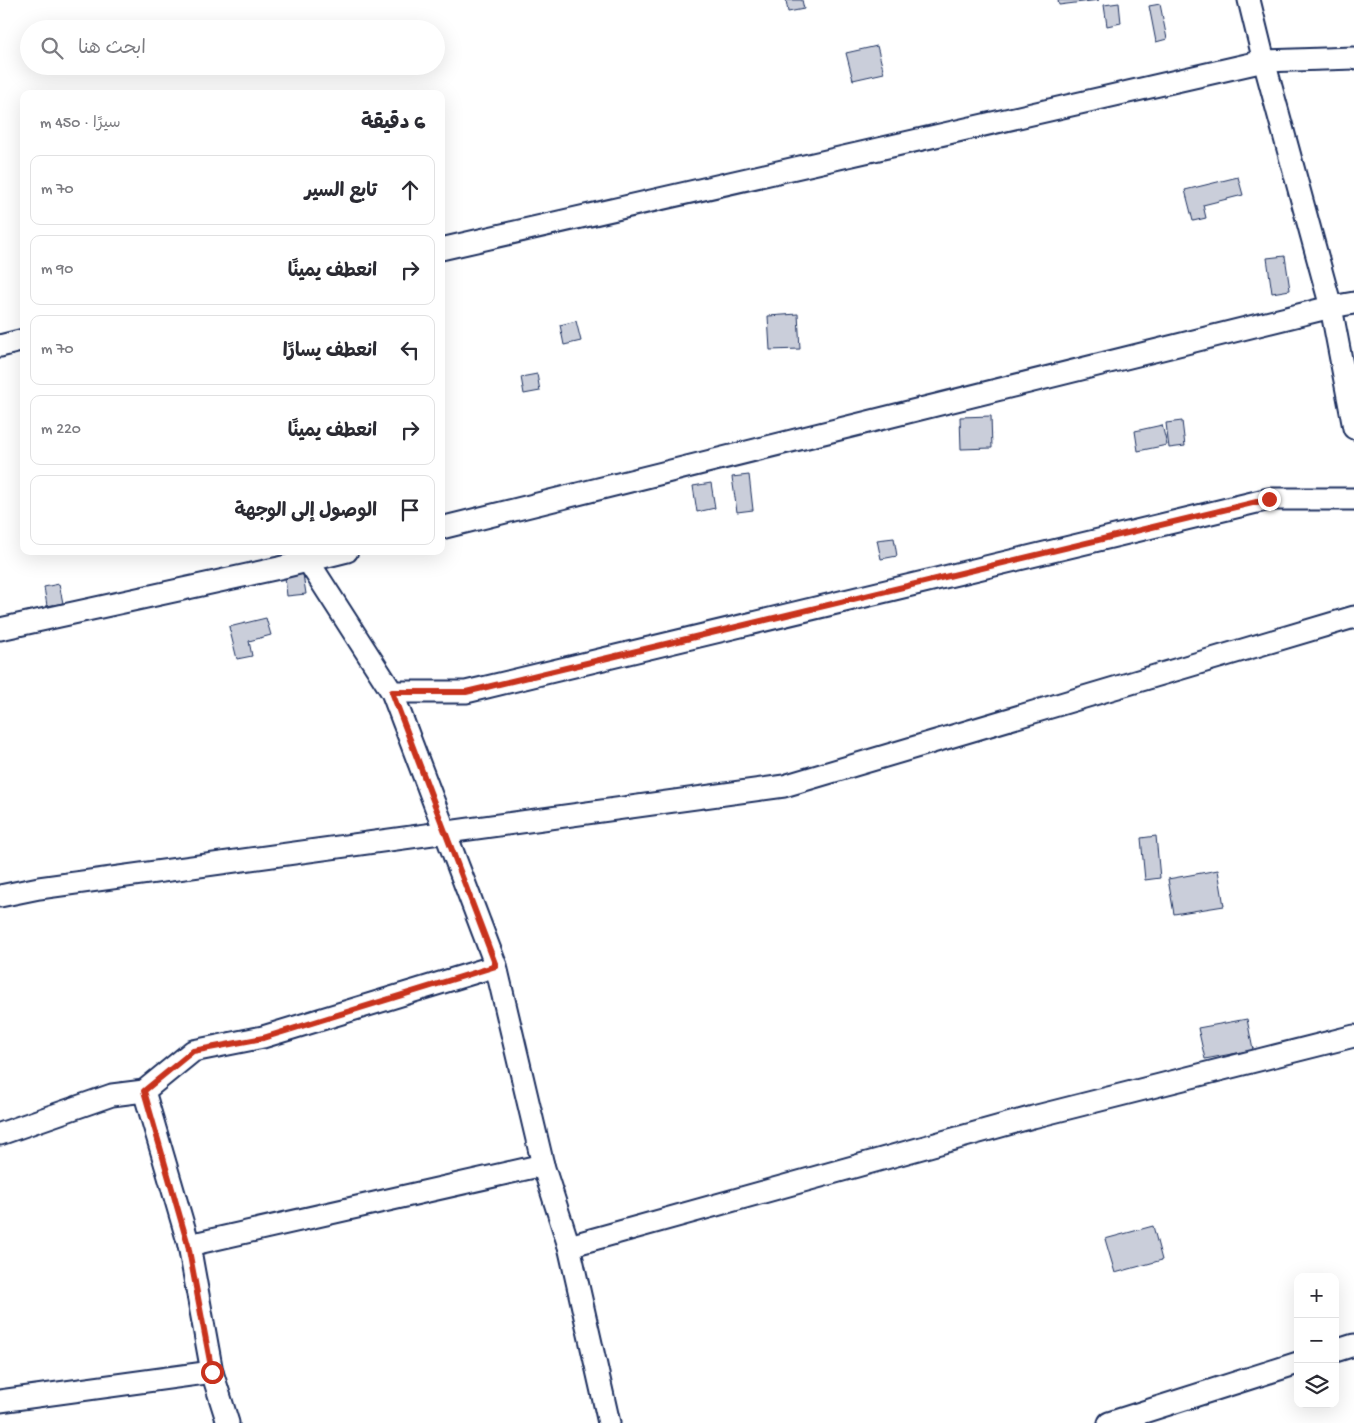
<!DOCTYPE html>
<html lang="ar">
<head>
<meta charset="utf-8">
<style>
	:root { --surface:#fff; --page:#f7f7f7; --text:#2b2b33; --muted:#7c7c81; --line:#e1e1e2 }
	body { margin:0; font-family:"Gochi Hand","Playpen Sans Arabic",sans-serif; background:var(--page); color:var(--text); direction:rtl }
	.controls { position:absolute; right:15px; bottom:15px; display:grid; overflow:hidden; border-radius:10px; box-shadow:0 5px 20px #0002 }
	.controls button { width:45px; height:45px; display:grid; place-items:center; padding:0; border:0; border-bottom:1px solid var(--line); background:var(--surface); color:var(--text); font:25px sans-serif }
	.stop { position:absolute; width:15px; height:15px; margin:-11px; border:4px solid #c8321e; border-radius:50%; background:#fff }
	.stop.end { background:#c8321e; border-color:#fff; box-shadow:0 1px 5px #0008 }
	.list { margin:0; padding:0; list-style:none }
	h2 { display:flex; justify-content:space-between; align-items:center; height:65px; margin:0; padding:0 20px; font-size:21px }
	h2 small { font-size:16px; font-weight:400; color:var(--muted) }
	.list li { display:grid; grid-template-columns:32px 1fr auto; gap:15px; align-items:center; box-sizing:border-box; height:70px; margin:0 10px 10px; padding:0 10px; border:1px solid var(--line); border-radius:10px }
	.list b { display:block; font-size:19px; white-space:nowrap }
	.list em { font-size:16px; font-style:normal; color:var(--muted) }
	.icon { flex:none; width:28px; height:28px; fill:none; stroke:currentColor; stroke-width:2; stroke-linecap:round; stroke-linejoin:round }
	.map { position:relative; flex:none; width:1354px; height:1423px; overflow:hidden; direction:ltr }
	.search { position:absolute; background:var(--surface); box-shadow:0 5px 20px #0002; left:20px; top:20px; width:425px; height:55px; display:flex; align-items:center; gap:12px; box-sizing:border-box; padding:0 18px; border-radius:28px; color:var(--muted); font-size:19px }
	.panel { position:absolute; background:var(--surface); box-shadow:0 5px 20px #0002; left:20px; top:90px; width:425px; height:465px; border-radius:10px; direction:rtl }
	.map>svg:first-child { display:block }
	.building { fill:#caceda; stroke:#1b2f5e }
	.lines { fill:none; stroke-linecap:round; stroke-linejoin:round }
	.street-casing { stroke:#1b2f5e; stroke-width:25 }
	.street { stroke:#fff; stroke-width:21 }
	.route { stroke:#c8321e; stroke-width:6 }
</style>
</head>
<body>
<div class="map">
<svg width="1354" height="1423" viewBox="0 0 1354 1423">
	<rect width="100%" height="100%" fill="#fff"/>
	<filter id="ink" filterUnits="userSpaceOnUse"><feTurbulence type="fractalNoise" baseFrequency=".02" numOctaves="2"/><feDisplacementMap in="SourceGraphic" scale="10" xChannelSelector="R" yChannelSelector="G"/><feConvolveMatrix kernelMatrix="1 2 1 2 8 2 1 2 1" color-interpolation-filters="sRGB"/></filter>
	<g filter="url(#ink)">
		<g class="building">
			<path d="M 786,0 L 802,0 L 804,9 L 788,12 Z"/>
			<path d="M 1058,0 L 1099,0 L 1059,5 Z"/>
			<path d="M 1119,3 L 1121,23 L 1107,26 L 1104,5 Z"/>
			<path d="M 1160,4 L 1167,39 L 1156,42 L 1149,6 Z"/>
			<path d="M 877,46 L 884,73 L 853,80 L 846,53 Z"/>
			<path d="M 1238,177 L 1243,195 L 1203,205 L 1206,218 L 1193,221 L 1185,190 Z"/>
			<path d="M 1285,256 L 1290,290 L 1272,293 L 1267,258 Z"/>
			<path d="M 798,314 L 800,349 L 770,350 L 768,316 Z"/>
			<path d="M 576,321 L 581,341 L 564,345 L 560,325 Z"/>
			<path d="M 537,374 L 540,391 L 524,394 L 521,377 Z"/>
			<path d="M 991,416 L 992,448 L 961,449 L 960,417 Z"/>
			<path d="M 1182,421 L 1185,446 L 1169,448 L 1166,423 Z"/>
			<path d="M 1162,425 L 1167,445 L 1138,451 L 1135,431 Z"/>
			<path d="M 749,475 L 753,510 L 737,512 L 732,477 Z"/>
			<path d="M 711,483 L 715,508 L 697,512 L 693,486 Z"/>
			<path d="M 894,538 L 897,556 L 881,559 L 877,540 Z"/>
			<path d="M 303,574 L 306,594 L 287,596 L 285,577 Z"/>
			<path d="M 59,584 L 63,603 L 47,606 L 44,587 Z"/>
			<path d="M 266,618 L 271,635 L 249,641 L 252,656 L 237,659 L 229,627 Z"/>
			<path d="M 1156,836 L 1160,878 L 1145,880 L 1141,838 Z"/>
			<path d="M 1218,870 L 1224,906 L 1174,914 L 1168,879 Z"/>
			<path d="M 1247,1019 L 1253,1050 L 1205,1059 L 1198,1028 Z"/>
			<path d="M 1153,1226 L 1162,1260 L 1115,1273 L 1105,1239 Z"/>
		</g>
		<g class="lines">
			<g class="street-casing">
				<g id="street">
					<path d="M 1249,0 L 1264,61 L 1331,307 L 1354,428"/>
					<path d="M 441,249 L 1264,61 L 1354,58"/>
					<path d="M 0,346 L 24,340"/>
					<path d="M 441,528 L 1331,307 L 1354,303"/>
					<path d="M 306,551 L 308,561 L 392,692 L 466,692 L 1269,499 L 1354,499"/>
					<path d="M 0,629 L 279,568 L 347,551"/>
					<path d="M 392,692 L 496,966"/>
					<path d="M 0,896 L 39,888 L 784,786 L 1354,617"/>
					<path d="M 144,1091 L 189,1245 L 212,1372 L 228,1423"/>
					<path d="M 0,1134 L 112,1095 L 144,1091 L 193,1051 L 263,1037 L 496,966 L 543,1165 L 569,1246 L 609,1423"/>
					<path d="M 189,1245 L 543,1165"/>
					<path d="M 569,1246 L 1033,1117 L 1354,1036"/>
					<path d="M 1335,1351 L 1354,1345"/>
					<path d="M 0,1401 L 212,1372"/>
					<path d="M 1109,1423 L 1298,1363"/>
				</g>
			</g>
			<use href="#street" class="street"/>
		</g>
	</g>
	<g class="lines" filter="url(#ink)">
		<path class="route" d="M 212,1372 L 188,1245 L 144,1091 L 193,1051 L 263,1038 L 496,966 L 392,692 L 466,692 L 1269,499"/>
	</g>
</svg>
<div class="controls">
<button>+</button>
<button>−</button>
<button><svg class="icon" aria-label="layers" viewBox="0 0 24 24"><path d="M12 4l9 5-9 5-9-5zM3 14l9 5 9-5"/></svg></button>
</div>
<div class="stop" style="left:212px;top:1372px"></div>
<div class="stop end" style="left:1269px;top:499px"></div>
<div class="search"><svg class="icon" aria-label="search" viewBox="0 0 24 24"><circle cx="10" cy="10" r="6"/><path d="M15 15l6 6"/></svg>ابحث هنا</div>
<section class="panel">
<h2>6 دقيقة<small>سيرًا · 450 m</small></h2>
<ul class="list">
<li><svg class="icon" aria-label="ahead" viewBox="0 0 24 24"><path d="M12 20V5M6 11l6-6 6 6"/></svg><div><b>تابع السير</b></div><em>70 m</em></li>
<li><svg class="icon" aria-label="right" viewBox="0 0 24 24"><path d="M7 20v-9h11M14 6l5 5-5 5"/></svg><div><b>انعطف يمينًا</b></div><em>90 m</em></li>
<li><svg class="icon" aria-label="left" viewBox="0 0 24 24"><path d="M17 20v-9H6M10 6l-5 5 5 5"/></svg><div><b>انعطف يسارًا</b></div><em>70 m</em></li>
<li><svg class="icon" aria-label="right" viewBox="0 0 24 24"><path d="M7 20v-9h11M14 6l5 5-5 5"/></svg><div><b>انعطف يمينًا</b></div><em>220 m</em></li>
<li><svg class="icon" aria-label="arrive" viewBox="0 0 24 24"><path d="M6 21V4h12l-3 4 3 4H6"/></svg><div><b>الوصول إلى الوجهة</b></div></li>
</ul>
</section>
</div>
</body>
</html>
